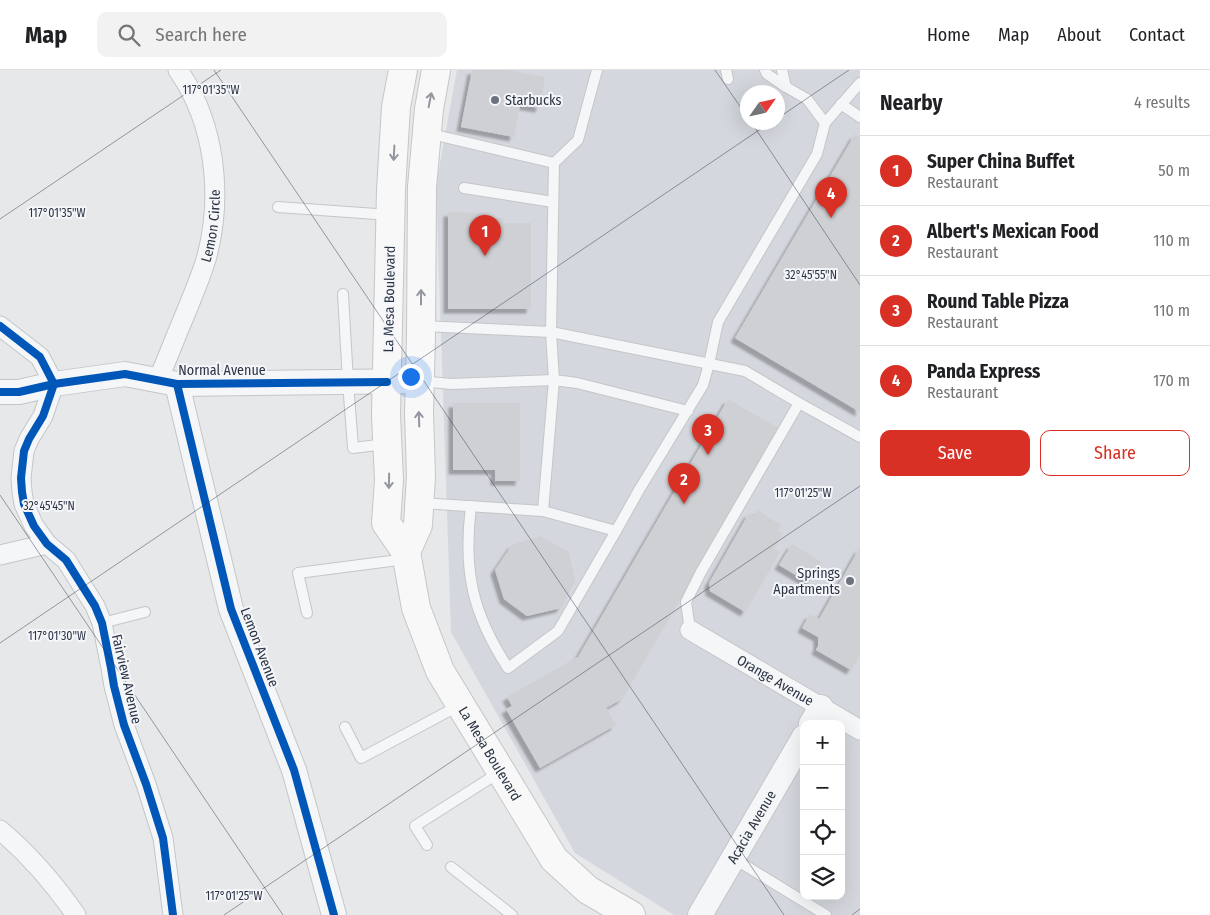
<!DOCTYPE html>
<html lang="en">
<head>
<meta charset="utf-8">
<style>
	:root { --surface:#fff; --page:#f2f2f2; --text:#202124; --muted:#757577; --line:#e0e0e0; --accent:#d93025 }
	body { margin:0; font-family:"Fira Sans Condensed",sans-serif; background:var(--page); color:var(--text) }
	.controls { position:absolute; right:15px; bottom:15px; display:grid; overflow:hidden; border-radius:10px; box-shadow:0 5px 20px #0002 }
	.controls button { width:45px; height:45px; display:grid; place-items:center; padding:0; border:0; border-bottom:1px solid var(--line); background:var(--surface); color:var(--text); font:25px sans-serif }
	.compass { position:absolute; left:740px; top:15px; width:45px; height:45px; border-radius:50%; background:var(--surface); box-shadow:0 5px 20px #0002; rotate:56deg }
	.you { position:absolute; left:410px; top:306px; width:18px; height:18px; margin:-12px; border:4px solid #fff; border-radius:50%; background:#1a73e8; box-shadow:0 0 0 8px #1a73e833 }
	.badge { display:grid; place-items:center; width:32px; height:32px; border-radius:50%; background:var(--accent); color:#fff; font-size:16px; font-weight:700 }
	.pin { position:absolute; translate:-50% -41px; filter:drop-shadow(0 1px 2px #0008) }
	.pin::after { content:''; position:absolute; top:26px; width:18px; height:15px; background:inherit; clip-path:polygon(0 0,100% 0,50% 100%) }
	.list { margin:0; padding:0; list-style:none }
	h2 { display:flex; justify-content:space-between; align-items:center; height:65px; margin:0; padding:0 20px; font-size:21px }
	h2 small { font-size:16px; font-weight:400; color:var(--muted) }
	.list li { display:grid; grid-template-columns:32px 1fr auto; gap:15px; align-items:center; box-sizing:border-box; height:70px; padding:0 20px; border-top:1px solid var(--line) }
	.list b { display:block; font-size:19px; white-space:nowrap }
	.list p { margin:0; font-size:16px; white-space:nowrap; color:var(--muted) }
	.list em { font-size:16px; font-style:normal; color:var(--muted) }
	.actions { display:flex; gap:10px; padding:15px 20px }
	.actions a { flex:1; padding:11px 0; border:1px solid var(--accent); border-radius:10px; text-align:center; font-size:18px; color:var(--accent) }
	.actions .main { background:var(--accent); color:#fff }
	.icon { flex:none; width:28px; height:28px; fill:none; stroke:currentColor; stroke-width:2; stroke-linecap:round; stroke-linejoin:round }
	.map { position:relative; flex:none; width:860px; height:845px; overflow:hidden }
	header { display:flex; align-items:center; gap:30px; box-sizing:border-box; height:70px; padding:0 25px; background:var(--surface); border-bottom:1px solid var(--line) }
	header strong { font-size:24px }
	nav { display:flex; gap:28px; margin-inline-start:auto; font-size:18px }
	.search { width:350px; height:45px; background:var(--page); display:flex; align-items:center; gap:12px; box-sizing:border-box; padding:0 18px; border-radius:10px; color:var(--muted); font-size:19px }
	main { display:flex }
	aside { flex:1; background:var(--surface) }
	.map>svg:first-child { display:block }
	.built { fill:#d4d7dd; fill-rule:evenodd }
	.building { fill:#ced0d3; filter:url(#shadow) }
	.lines { fill:none; stroke-linecap:round; stroke-linejoin:round }
	.service-casing { stroke:#c4c6c8; stroke-width:12 }
	.minor-casing { stroke:#c4c6c8; stroke-width:21 }
	.tertiary-casing { stroke:#c4c6c8; stroke-width:26 }
	.secondary-casing { stroke:#c4c6c8; stroke-width:30 }
	.service { stroke:#f5f6f7; stroke-width:10 }
	.minor { stroke:#f5f6f7; stroke-width:19 }
	.tertiary { stroke:#f5f6f7; stroke-width:24 }
	.secondary { stroke:#f8f8f8; stroke-width:28 }
	.cycleway-casing { stroke:#f4f6f9; stroke-width:11 }
	.cycleway { stroke:#0057b8; stroke-width:8 }
	.oneway { stroke:#92969e }
	.ticks { fill:none; stroke:#2b3445; stroke-width:1; stroke-opacity:0.45 }
	.poi-dot { fill:#6c737f; stroke:#f4f6f9; stroke-width:2 }
	.labels { text-anchor:middle; stroke-width:4; stroke-linejoin:round; paint-order:stroke }
	.poi-label { font-size:14px; fill:#2b3445; stroke:#f4f6f9; text-anchor:start }
	.street-label { font-size:14px; fill:#2b3445; stroke:#f4f6f9 }
	.ticks-label { font-size:12px; text-anchor:middle; fill:#2b3445; stroke:#f4f6f9; stroke-width:4; stroke-linejoin:round; paint-order:stroke }
</style>
</head>
<body>
<header>
<strong>Map</strong>
<div class="search"><svg class="icon" aria-label="search" viewBox="0 0 24 24"><circle cx="10" cy="10" r="6"/><path d="M15 15l6 6"/></svg>Search here</div>
<nav><a>Home</a><a>Map</a><a>About</a><a>Contact</a></nav>
</header>
<main>
<div class="map">
<svg width="860" height="845" viewBox="0 0 860 845">
	<defs>
		<filter id="shadow"><feDropShadow dx="-4.5" dy="4.5" stdDeviation="1" flood-color="#0004"/></filter>
	</defs>
	<rect width="100%" height="100%" fill="#e6e8ea"/>
	<path class="built" d="M 457,0 L 860,0 L 860,845 L 674,845 L 575,783 L 451,562 L 436,115 ZM 748,22 L 778,22 L 778,52 L 748,52 ZM 804,654 L 841,654 L 841,826 L 804,826 Z"/>
	<g class="building">
		<path d="M 472,0 L 507,0 L 545,7 L 540,38 L 520,35 L 514,67 L 461,57 Z"/>
		<path d="M 855,64 L 860,68 L 860,342 L 735,268 Z"/>
		<path d="M 448,142 L 487,143 L 487,148 L 503,148 L 503,153 L 531,153 L 531,239 L 448,239 Z"/>
		<path d="M 728,329 L 780,359 L 622,629 L 606,638 L 616,655 L 540,698 L 506,639 L 512,636 L 507,627 L 578,587 Z"/>
		<path d="M 453,333 L 520,333 L 520,411 L 495,411 L 495,400 L 453,400 Z"/>
		<path d="M 757,440 L 781,455 L 778,460 L 783,463 L 774,479 L 780,482 L 745,542 L 710,521 L 709,513 L 749,443 L 754,446 Z"/>
		<path d="M 540,466 L 569,482 L 575,511 L 561,538 L 527,546 L 504,529 L 495,500 L 512,475 Z"/>
		<path d="M 792,474 L 822,492 L 809,513 L 779,495 Z"/>
		<path d="M 860,477 L 860,585 L 851,600 L 816,580 L 818,576 L 818,567 L 802,558 L 810,544 L 819,549 Z"/>
	</g>
	<g class="lines">
		<g class="service-casing">
			<g id="service">
				<path d="M 597,0 L 578,70 L 554,93 L 551,262 L 745,301 L 799,333 L 860,367"/>
				<path d="M 726,0 L 728,9"/>
				<path d="M 782,0 L 786,17"/>
				<path d="M 841,34 L 860,47"/>
				<path d="M 825,53 L 860,13"/>
				<path d="M 427,63 L 554,93"/>
				<path d="M 464,118 L 553,132"/>
				<path d="M 278,137 L 390,145"/>
				<path d="M 343,224 L 348,312 L 353,378 L 386,374"/>
				<path d="M 421,311 L 451,314 L 554,310 L 577,313 L 688,341"/>
				<path d="M 421,433 L 543,441 L 554,310 L 551,262 L 422,256"/>
				<path d="M 471,436 C 463,500 472,543 508,598 L 558,561 L 616,461 L 543,441"/>
				<path d="M 616,461 L 639,420 L 703,315 L 709,294 L 718,252 L 817,84 L 825,53 L 807,29 L 786,17 L 767,4 L 765,0"/>
				<path d="M 307,543 L 298,503 L 406,489"/>
				<path d="M 102,553 L 145,542"/>
				<path d="M 690,560 L 686,532 L 701,502 L 799,333"/>
				<path d="M 345,657 L 361,688 L 460,635"/>
				<path d="M 427,775 L 415,756 L 500,702"/>
				<path d="M 733,788 L 826,845"/>
				<path d="M 451,797 L 512,845"/>
			</g>
		</g>
		<g class="minor-casing">
			<g id="minor">
				<path d="M 0,256 L 40,287 L 54,314 L 43,346 L 29,369 L 24,381 L 21,408 L 22,422 L 24,434 L 34,456 L 47,474 L 66,490 L 95,536 L 102,553 L 111,598 L 114,616 L 124,655 L 146,714 L 163,768 L 173,845"/>
				<path id="s1" d="M 158,310 C 168,287 177,263 187,240 C 194,222 202,204 207,186 C 223,124 215,53 178,0"/>
				<path d="M 0,485 L 47,474"/>
				<path id="s2" d="M 690,560 L 860,660"/>
				<path d="M 0,760 C 31,786 53,812 76,845"/>
			</g>
		</g>
		<g class="tertiary-casing">
			<g id="tertiary">
				<path d="M 177,314 L 231,539 L 294,700 L 334,845"/>
				<path d="M 0,322 L 19,322 L 54,314 L 125,304 L 177,314 L 420,311"/>
				<path d="M 811,654 L 821,637"/>
				<path id="s3" d="M 700,845 L 804,667"/>
			</g>
		</g>
		<g class="secondary-casing">
			<g id="secondary">
				<path id="s4" d="M 403,0 L 396,37 L 391,120 L 386,345 L 389,410 L 386,453 L 406,482 L 416,538 L 440,601 L 554,789 L 588,820 L 631,845"/>
				<path d="M 406,482 L 418,455 L 421,406 L 419,343 L 421,266 L 422,117 L 429,39 L 436,0"/>
			</g>
		</g>
		<use href="#service" class="service"/>
		<use href="#minor" class="minor"/>
		<use href="#tertiary" class="tertiary"/>
		<use href="#secondary" class="secondary"/>
		<g class="cycleway-casing">
			<g id="cycleway">
				<path d="M 0,256 L 40,287 L 54,314 L 43,346 L 29,369 L 24,381 L 21,408 L 22,422 L 24,434 L 34,456 L 47,474 L 66,490 L 95,536 L 102,553 L 111,598 L 114,616 L 124,655 L 146,714 L 163,768 L 173,845"/>
				<path d="M 177,314 L 231,539 L 294,700 L 334,845"/>
				<path d="M 0,322 L 19,322 L 54,314 L 125,304 L 177,314 L 387,312"/>
			</g>
		</g>
		<use href="#cycleway" class="cycleway"/>
	</g>
	<defs><path id="oneway-shaft" d="M-6 0H5M1.5-3L5.5 0L1.5 3" fill="none" stroke-width="1.6" stroke-linecap="round" stroke-linejoin="round" transform="scale(1.25)"/></defs>
	<g class="oneway">
		<use href="#oneway-shaft" transform="translate(430 30) rotate(-79)"/>
		<use href="#oneway-shaft" transform="translate(394 83) rotate(93)"/>
		<use href="#oneway-shaft" transform="translate(421 227) rotate(-90)"/>
		<use href="#oneway-shaft" transform="translate(419 349) rotate(-92)"/>
		<use href="#oneway-shaft" transform="translate(389 411) rotate(91)"/>
	</g>
	<path class="ticks" d="M 214,0 L 784,845M 715,0 L 748,48M 778,48 L 849,0M 751,52 L 860,215M 0,149 L 221,0M 0,425 L 283,845M 0,573 L 771,52M 224,845 L 860,416M 852,845 L 860,839"/>
	<g class="poi-dot">
		<circle cx="495" cy="30" r="5"/>
		<circle cx="850" cy="511" r="5"/>
	</g>
	<g class="labels">
		<g class="poi-label">
			<text x="505" y="35">Starbucks</text>
			<text x="840" y="508" text-anchor="end">Springs<tspan x="840" dy="16">Apartments</tspan></text>
		</g>
		<g class="street-label">
			<text dy="5" stroke="none"><textPath href="#s1" startOffset="164">Lemon Circle</textPath></text>
			<text transform="translate(389 229) rotate(-89)" y="5">La Mesa Boulevard</text>
			<text x="222" y="305">Normal Avenue</text>
			<text transform="translate(260 577) rotate(69)" y="5">Lemon Avenue</text>
			<text transform="translate(127 609) rotate(77)" y="5">Fairview Avenue</text>
			<text dy="5" stroke="none"><textPath href="#s2" startOffset="99">Orange Avenue</textPath></text>
			<text dy="5" stroke="none"><textPath href="#s4" startOffset="710">La Mesa Boulevard</textPath></text>
			<text dy="5" stroke="none"><textPath href="#s3" startOffset="102">Acacia Avenue</textPath></text>
		</g>
	</g>
	<g class="ticks-label">
		<text x="211" y="24">117°01'35"W</text>
		<text x="57" y="147">117°01'35"W</text>
		<text x="811" y="209">32°45'55"N</text>
		<text x="803" y="427">117°01'25"W</text>
		<text x="49" y="440">32°45'45"N</text>
		<text x="57" y="570">117°01'30"W</text>
		<text x="234" y="830">117°01'25"W</text>
	</g>
</svg>
<div class="controls">
<button>+</button>
<button>−</button>
<button><svg class="icon" aria-label="locate" viewBox="0 0 24 24"><circle cx="12" cy="12" r="6"/><path d="M12 2v4M12 18v4M2 12h4M18 12h4"/></svg></button>
<button><svg class="icon" aria-label="layers" viewBox="0 0 24 24"><path d="M12 4l9 5-9 5-9-5zM3 14l9 5 9-5"/></svg></button>
</div>
<svg class="compass" viewBox="-18 -18 36 36"><path d="M0-13l5 13h-10z" fill="#e53935"/><path d="M0 13l5-13h-10z" fill="#757577"/></svg>
<div class="you"></div>
<div class="pin badge" style="left:485px;top:186px">1</div>
<div class="pin badge" style="left:684px;top:434px">2</div>
<div class="pin badge" style="left:708px;top:385px">3</div>
<div class="pin badge" style="left:831px;top:148px">4</div>
</div>
<aside>
<h2>Nearby<small>4 results</small></h2>
<ul class="list">
<li><span class="badge">1</span><div><b>Super China Buffet</b><p>Restaurant</p></div><em>50 m</em></li>
<li><span class="badge">2</span><div><b>Albert's Mexican Food</b><p>Restaurant</p></div><em>110 m</em></li>
<li><span class="badge">3</span><div><b>Round Table Pizza</b><p>Restaurant</p></div><em>110 m</em></li>
<li><span class="badge">4</span><div><b>Panda Express</b><p>Restaurant</p></div><em>170 m</em></li>
</ul>
<div class="actions"><a class="main">Save</a><a>Share</a></div>
</aside>
</main>
</body>
</html>
